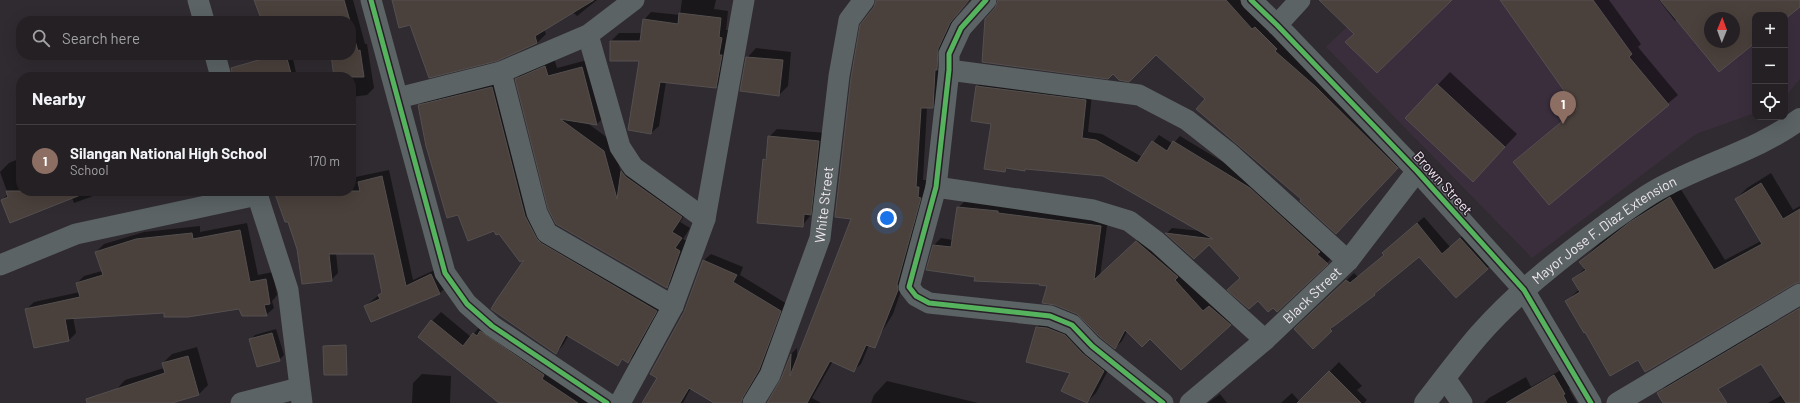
<!DOCTYPE html>
<html lang="en">
<head>
<meta charset="utf-8">
<style>
	:root { --surface:#242024; --page:#302d31; --text:#f1f3f6; --muted:#a3a3a6; --line:#413e41; --accent:#2563eb }
	body { margin:0; font-family:Barlow,sans-serif; background:var(--page); color:var(--text) }
	.controls { position:absolute; right:12px; top:12px; display:grid; overflow:hidden; border-radius:8px; box-shadow:0 4px 16px #0002 }
	.controls button { width:36px; height:36px; display:grid; place-items:center; padding:0; border:0; border-bottom:1px solid var(--line); background:var(--surface); color:var(--text); font:20px sans-serif }
	.compass { position:absolute; left:1704px; top:12px; width:36px; height:36px; border-radius:50%; background:var(--surface); box-shadow:0 4px 16px #0002; rotate:1deg }
	.you { position:absolute; left:887px; top:218px; width:14px; height:14px; margin:-10px; border:3px solid #fff; border-radius:50%; background:#1a73e8; box-shadow:0 0 0 6px #1a73e833 }
	.badge { display:grid; place-items:center; width:26px; height:26px; border-radius:50%; background:var(--accent); color:#fff; font-size:13px; font-weight:700 }
	.pin { position:absolute; translate:-50% -33px; filter:drop-shadow(0 1px 2px #0008) }
	.pin::after { content:''; position:absolute; top:21px; width:14px; height:12px; background:inherit; clip-path:polygon(0 0,100% 0,50% 100%) }
	.list { margin:0; padding:0; list-style:none }
	h2 { display:flex; justify-content:space-between; align-items:center; height:52px; margin:0; padding:0 16px; font-size:17px }
	h2 small { font-size:13px; font-weight:400; color:var(--muted) }
	.list li { display:grid; grid-template-columns:26px 1fr auto; gap:12px; align-items:center; box-sizing:border-box; height:72px; padding:0 16px; border-top:1px solid var(--line) }
	.list b { display:block; font-size:15px; white-space:nowrap }
	.list p { margin:0; font-size:13px; white-space:nowrap; color:var(--muted) }
	.list em { font-size:13px; font-style:normal; color:var(--muted) }
	.icon { flex:none; width:22px; height:22px; fill:none; stroke:currentColor; stroke-width:2; stroke-linecap:round; stroke-linejoin:round }
	.map { position:relative; flex:none; width:1800px; height:403px; overflow:hidden }
	.search { position:absolute; background:var(--surface); box-shadow:0 4px 16px #0002; left:16px; top:16px; width:340px; height:44px; display:flex; align-items:center; gap:10px; box-sizing:border-box; padding:0 14px; border-radius:16px; color:var(--muted); font-size:15px }
	.panel { position:absolute; background:var(--surface); box-shadow:0 4px 16px #0002; left:16px; top:72px; width:340px; height:124px; border-radius:16px }
	.map>svg:first-child { display:block }
	.built { fill:#3a2e3d; fill-rule:evenodd }
	.shadow { fill:#0007; fill-rule:evenodd }
	.building { fill:#4a403c; stroke:#545050; fill-rule:evenodd }
	.lines { fill:none; stroke-linecap:round; stroke-linejoin:round }
	.minor { stroke:#5b6364; stroke-width:21 }
	.tertiary { stroke:#5b6364; stroke-width:22 }
	.cycleway-casing { stroke:#281f29; stroke-width:8 }
	.cycleway { stroke:#56b35d; stroke-width:5 }
	.labels { text-anchor:middle; stroke-width:3; stroke-linejoin:round; paint-order:stroke }
	.street-label { font-size:14px; fill:#eee7ef; stroke:#281f29 }
</style>
</head>
<body>
<div class="map">
<svg width="1800" height="403" viewBox="0 0 1800 403">
	<rect width="100%" height="100%" fill="#302b30"/>
	<path class="built" d="M 1375,0 L 1800,0 L 1800,79 L 1785,97 L 1785,15 L 1755,15 L 1755,113 L 1696,134 L 1532,258 L 1326,47 ZM 1710,18 L 1734,18 L 1734,42 L 1710,42 Z"/>
	<g class="shadow">
		<path d="M 255,0 L 353,0 L 365,44 L 367,44 L 374,88 L 367,95 L 351,97 L 351,77 L 335,77 L 330,55 L 351,55 L 351,21 L 263,21 Z"/>
		<path d="M 393,0 L 597,0 L 577,16 L 573,12 L 544,29 L 546,34 L 537,43 L 411,24 Z"/>
		<path d="M 682,0 L 716,0 L 714,9 L 728,11 L 726,30 L 729,30 L 723,80 L 716,87 L 666,82 L 659,126 L 651,133 L 640,60 L 611,60 L 611,41 L 619,33 L 642,33 L 644,20 L 651,12 L 680,15 Z"/>
		<path d="M 879,0 L 970,0 L 957,14 L 945,41 L 940,100 L 932,107 L 927,107 L 923,180 L 926,180 L 925,190 L 904,282 L 893,314 L 878,338 L 869,345 L 861,364 L 853,371 L 833,361 L 812,398 L 821,403 L 768,403 L 781,382 L 791,354 L 797,348 L 797,359 L 853,218 L 861,25 Z"/>
		<path d="M 999,0 L 1240,0 L 1260,22 L 1404,160 L 1344,225 L 1302,199 L 1206,99 L 1156,54 L 1113,72 L 996,8 Z"/>
		<path d="M 1502,0 L 1609,0 L 1641,44 L 1638,47 L 1678,95 L 1549,204 L 1514,162 L 1578,108 Z"/>
		<path d="M 1659,0 L 1800,0 L 1800,6 L 1785,18 L 1785,15 L 1755,15 L 1755,42 L 1719,71 L 1677,19 L 1675,21 ZM 1710,18 L 1734,18 L 1734,42 L 1710,42 Z"/>
		<path d="M 756,48 L 791,52 L 788,86 L 779,95 L 747,58 Z"/>
		<path d="M 262,55 L 292,55 L 297,77 L 260,77 L 256,61 Z"/>
		<path d="M 554,58 L 557,68 L 591,59 L 606,115 L 597,124 L 586,122 L 613,142 L 621,173 L 631,163 L 690,208 L 680,222 L 690,228 L 683,239 L 689,242 L 675,278 L 667,287 L 516,79 L 525,70 Z"/>
		<path d="M 1450,72 L 1517,134 L 1485,168 L 1406,118 Z"/>
		<path d="M 500,79 L 544,231 L 664,302 L 636,354 L 628,362 L 623,359 L 618,364 L 569,335 L 563,345 L 556,353 L 527,258 L 419,106 L 427,98 Z"/>
		<path d="M 983,81 L 1092,94 L 1088,132 L 1102,134 L 1142,157 L 1159,135 L 1173,144 L 1180,136 L 1256,182 L 1333,257 L 1277,311 L 1209,243 L 1167,233 L 1172,228 L 1201,231 L 1104,175 L 1008,168 L 1005,171 L 992,123 L 977,87 Z"/>
		<path d="M 777,129 L 827,133 L 818,206 L 802,226 L 764,160 L 767,156 L 769,137 Z"/>
		<path d="M 21,158 L 21,191 L 100,191 L 96,195 L 74,203 L 72,198 L 2,200 L 8,194 L 0,172 L 9,163 Z"/>
		<path d="M 389,170 L 413,280 L 439,268 L 447,286 L 440,293 L 372,321 L 365,306 L 383,292 L 375,253 L 336,253 L 338,273 L 331,280 L 303,191 L 351,191 L 351,178 Z"/>
		<path d="M 1771,173 L 1793,210 L 1800,206 L 1800,269 L 1639,359 L 1585,331 L 1566,301 L 1580,289 L 1574,279 L 1585,268 L 1580,262 L 1601,242 L 1658,201 L 1680,188 L 1725,260 L 1761,241 L 1736,199 L 1747,188 Z"/>
		<path d="M 965,201 L 1108,219 L 1100,276 L 1143,235 L 1181,273 L 1211,305 L 1217,300 L 1237,318 L 1230,324 L 1150,338 L 1127,331 L 1122,341 L 1115,348 L 1048,285 L 1041,283 L 976,276 L 934,245 L 941,238 L 953,240 L 958,208 Z"/>
		<path d="M 1424,217 L 1450,247 L 1468,231 L 1495,261 L 1456,296 L 1419,256 L 1374,294 L 1337,322 L 1331,330 L 1303,322 L 1354,273 L 1358,277 L 1385,255 L 1391,246 Z"/>
		<path d="M 247,223 L 258,275 L 273,272 L 277,295 L 272,301 L 274,308 L 266,315 L 240,308 L 73,317 L 76,333 L 69,340 L 26,310 L 34,302 L 80,292 L 77,283 L 84,276 L 102,271 L 96,252 L 104,244 L 144,232 L 200,226 L 200,232 Z"/>
		<path d="M 711,254 L 743,267 L 740,275 L 787,304 L 751,403 L 716,403 L 691,388 L 683,403 L 644,403 L 659,377 L 703,261 Z"/>
		<path d="M 1800,308 L 1800,403 L 1768,403 L 1782,395 L 1762,363 L 1689,403 L 1665,403 L 1659,393 L 1671,381 L 1767,324 L 1768,326 Z"/>
		<path d="M 441,312 L 471,337 L 482,324 L 602,403 L 500,403 L 432,321 Z"/>
		<path d="M 1046,318 L 1113,361 L 1096,393 L 1087,402 L 1072,372 L 1028,361 L 1037,327 Z"/>
		<path d="M 276,329 L 284,355 L 279,360 L 250,340 L 255,335 Z"/>
		<path d="M 197,347 L 208,385 L 199,394 L 165,403 L 120,403 L 116,390 L 125,380 L 164,368 L 163,363 L 172,354 Z"/>
		<path d="M 1339,362 L 1362,386 L 1357,390 L 1367,400 L 1364,403 L 1281,403 L 1292,393 L 1300,402 Z"/>
		<path d="M 1561,370 L 1571,387 L 1569,389 L 1577,403 L 1484,403 L 1489,398 L 1526,377 L 1531,387 Z"/>
		<path d="M 422,374 L 451,376 L 450,403 L 412,403 L 413,383 Z"/>
		<path d="M 887,381 L 978,403 L 871,403 L 874,395 Z"/>
		<path d="M 1220,394 L 1227,403 L 1208,403 Z"/>
	</g>
	<g class="building">
		<path d="M 254,0 L 344,0 L 350,21 L 262,21 Z"/>
		<path d="M 392,0 L 594,0 L 535,36 L 537,43 L 497,61 L 429,78 L 410,25 L 399,28 Z"/>
		<path d="M 876,0 L 969,0 L 950,23 L 938,49 L 937,70 L 935,70 L 933,108 L 921,108 L 916,187 L 919,187 L 918,197 L 921,198 L 897,284 L 898,290 L 875,348 L 866,345 L 854,372 L 830,361 L 807,403 L 767,403 L 781,379 L 791,354 L 790,376 L 851,219 L 835,217 L 851,78 L 860,25 L 874,7 Z"/>
		<path d="M 998,0 L 1226,0 L 1252,29 L 1255,27 L 1277,49 L 1275,51 L 1316,87 L 1398,168 L 1336,234 L 1300,201 L 1301,199 L 1196,109 L 1205,99 L 1156,55 L 1129,82 L 1119,80 L 1113,74 L 1108,79 L 982,62 L 985,19 L 995,8 Z"/>
		<path d="M 1319,0 L 1452,0 L 1377,73 L 1345,42 L 1354,34 Z"/>
		<path d="M 1500,0 L 1593,0 L 1632,54 L 1629,57 L 1669,105 L 1549,205 L 1513,162 L 1577,109 Z"/>
		<path d="M 1660,0 L 1800,0 L 1800,7 L 1785,19 L 1785,15 L 1755,15 L 1755,43 L 1719,72 ZM 1710,18 L 1734,18 L 1734,42 L 1710,42 Z"/>
		<path d="M 679,13 L 721,18 L 719,37 L 722,38 L 719,55 L 722,55 L 716,88 L 660,82 L 651,134 L 628,130 L 639,61 L 610,61 L 610,41 L 640,41 L 643,19 L 678,24 Z"/>
		<path d="M 353,34 L 358,51 L 360,50 L 364,77 L 334,77 L 331,55 L 351,55 L 351,35 Z"/>
		<path d="M 276,55 L 286,55 L 292,77 L 233,77 L 231,68 Z"/>
		<path d="M 746,57 L 783,60 L 779,96 L 740,91 Z"/>
		<path d="M 545,66 L 548,76 L 582,67 L 597,125 L 560,119 L 604,151 L 617,199 L 621,171 L 626,177 L 682,217 L 672,232 L 682,238 L 675,248 L 680,251 L 667,288 L 556,224 L 548,209 L 515,79 Z"/>
		<path d="M 1437,84 L 1505,147 L 1473,182 L 1405,118 Z"/>
		<path d="M 976,86 L 1086,100 L 1082,138 L 1096,140 L 1137,163 L 1152,141 L 1167,151 L 1173,141 L 1250,188 L 1320,252 L 1317,254 L 1328,264 L 1277,312 L 1273,308 L 1268,312 L 1258,301 L 1249,309 L 1227,290 L 1240,278 L 1209,245 L 1194,259 L 1165,233 L 1213,239 L 1103,176 L 1025,169 L 1025,171 L 1006,168 L 1005,172 L 984,169 L 991,124 L 971,121 Z"/>
		<path d="M 492,87 L 525,216 L 537,239 L 541,243 L 657,311 L 628,363 L 622,359 L 618,366 L 566,335 L 556,354 L 491,309 L 497,299 L 524,260 L 520,262 L 499,234 L 496,235 L 494,231 L 468,241 L 458,215 L 447,218 L 426,146 L 418,105 Z"/>
		<path d="M 768,136 L 819,141 L 811,215 L 804,214 L 803,227 L 757,223 L 763,159 L 766,160 Z"/>
		<path d="M 382,176 L 406,286 L 431,274 L 440,294 L 371,322 L 364,306 L 380,299 L 378,295 L 382,293 L 374,254 L 329,254 L 332,281 L 302,284 L 297,249 L 288,222 L 285,222 L 274,191 L 360,191 L 358,182 Z"/>
		<path d="M 1761,183 L 1783,219 L 1800,209 L 1800,282 L 1794,284 L 1645,372 L 1638,360 L 1610,376 L 1585,332 L 1584,333 L 1565,301 L 1580,292 L 1572,279 L 1586,270 L 1579,262 L 1630,222 L 1670,197 L 1714,270 L 1762,244 L 1735,199 Z"/>
		<path d="M 6,191 L 88,191 L 88,192 L 10,223 L 1,200 L 8,197 Z"/>
		<path d="M 957,207 L 998,211 L 998,213 L 1101,226 L 1094,280 L 1136,241 L 1178,277 L 1175,280 L 1203,311 L 1209,306 L 1231,325 L 1181,370 L 1150,339 L 1142,347 L 1125,330 L 1115,349 L 1100,337 L 1077,314 L 1055,305 L 1042,303 L 1047,286 L 1039,285 L 1040,284 L 974,281 L 975,277 L 926,270 L 933,245 L 951,247 Z"/>
		<path d="M 1417,223 L 1442,254 L 1460,238 L 1488,269 L 1456,298 L 1419,257 L 1374,294 L 1375,295 L 1330,329 L 1332,331 L 1313,349 L 1294,329 L 1346,280 L 1350,283 L 1384,255 L 1382,253 Z"/>
		<path d="M 240,230 L 250,282 L 266,279 L 270,304 L 264,305 L 267,316 L 242,316 L 239,309 L 188,317 L 164,317 L 164,313 L 65,319 L 69,341 L 34,348 L 25,309 L 80,297 L 76,283 L 103,275 L 95,252 L 136,239 L 192,233 L 193,239 Z"/>
		<path d="M 703,260 L 737,275 L 733,282 L 781,311 L 759,370 L 743,397 L 741,403 L 714,403 L 689,388 L 680,403 L 642,403 L 657,378 L 650,374 L 684,312 Z"/>
		<path d="M 1800,308 L 1800,403 L 1786,403 L 1761,364 L 1718,389 L 1727,403 L 1663,403 L 1657,393 Z"/>
		<path d="M 431,320 L 463,346 L 473,333 L 477,336 L 480,331 L 544,375 L 542,379 L 578,403 L 499,403 L 418,337 Z"/>
		<path d="M 1036,327 L 1047,328 L 1065,335 L 1083,354 L 1104,371 L 1087,403 L 1061,391 L 1070,373 L 1026,362 Z"/>
		<path d="M 272,333 L 280,361 L 257,367 L 249,339 Z"/>
		<path d="M 346,345 L 347,375 L 324,375 L 323,346 Z"/>
		<path d="M 188,356 L 199,395 L 172,403 L 87,403 L 86,399 L 165,373 L 162,363 Z"/>
		<path d="M 1329,371 L 1361,403 L 1297,403 Z"/>
		<path d="M 1554,375 L 1565,394 L 1563,395 L 1567,403 L 1506,403 Z"/>
	</g>
	<g class="lines">
		<g class="minor">
			<path d="M 198,0 L 204,21"/>
			<path d="M 371,0 L 445,273 L 467,304 L 492,326 L 607,403"/>
			<path d="M 986,0 L 961,28 L 949,54 L 949,70 L 936,187 L 909,287 L 916,296 L 929,303 L 1050,316 L 1072,325 L 1092,346 L 1163,403"/>
			<path d="M 1251,0 L 1277,25 L 1417,171 L 1524,290 L 1591,403"/>
			<path d="M 1277,25 L 1300,0"/>
			<path d="M 588,35 L 620,147 L 633,167 L 705,219"/>
			<path d="M 215,55 L 221,77"/>
			<path d="M 949,70 L 1139,95 L 1187,120 L 1229,153 L 1348,261"/>
			<path d="M 501,72 L 537,213 L 547,233 L 673,306"/>
			<path d="M 398,98 L 501,72 L 588,35 L 634,0"/>
			<path d="M 936,187 L 1093,210 L 1129,221 L 1157,242 L 1265,340"/>
			<path d="M 256,191 L 288,290 L 302,403"/>
			<path d="M 0,265 L 76,234 L 257,195"/>
			<path d="M 1445,378 L 1462,403"/>
			<path d="M 241,403 L 299,388"/>
			<path d="M 620,403 L 673,306 L 705,219 L 744,0"/>
			<path id="s1" d="M 753,403 L 770,375 L 820,238 L 839,76 L 849,20 L 864,0"/>
			<path id="s2" d="M 1190,403 L 1265,340 L 1348,261 L 1417,171"/>
			<path d="M 1617,403 L 1800,294"/>
		</g>
		<path class="tertiary" id="s3" d="M 1425,403 C 1443,380 1460,357 1479,335 C 1514,295 1557,261 1600,229 C 1622,213 1645,195 1670,183 C 1713,161 1761,148 1800,119"/>
		<g class="cycleway-casing">
			<g id="cycleway">
				<path d="M 371,0 L 445,273 L 467,304 L 492,326 L 607,403"/>
				<path d="M 986,0 L 961,28 L 949,54 L 949,70 L 936,187 L 909,287 L 916,296 L 929,303 L 1050,316 L 1072,325 L 1092,346 L 1163,403"/>
				<path d="M 1251,0 L 1277,25 L 1417,171 L 1524,290 L 1591,403"/>
			</g>
		</g>
		<use href="#cycleway" class="cycleway"/>
	</g>
	<g class="labels">
		<g class="street-label">
			<text transform="translate(1443 183) rotate(48)" y="5">Brown Street</text>
			<text dy="5" stroke="none"><textPath href="#s1" startOffset="212">White Street</textPath></text>
			<text dy="5" stroke="none"><textPath href="#s3" startOffset="251">Mayor Jose F. Diaz Extension</textPath></text>
			<text dy="5" stroke="none"><textPath href="#s2" startOffset="163">Black Street</textPath></text>
		</g>
	</g>
</svg>
<div class="controls">
<button>+</button>
<button>−</button>
<button><svg class="icon" aria-label="locate" viewBox="0 0 24 24"><circle cx="12" cy="12" r="6"/><path d="M12 2v4M12 18v4M2 12h4M18 12h4"/></svg></button>
</div>
<svg class="compass" viewBox="-18 -18 36 36"><path d="M0-13l5 13h-10z" fill="#e53935"/><path d="M0 13l5-13h-10z" fill="#a3a3a6"/></svg>
<div class="you"></div>
<div class="pin badge" style="left:1563px;top:124px;background:#8d6e63">1</div>
<div class="search"><svg class="icon" aria-label="search" viewBox="0 0 24 24"><circle cx="10" cy="10" r="6"/><path d="M15 15l6 6"/></svg>Search here</div>
<section class="panel">
<h2>Nearby<small></small></h2>
<ul class="list">
<li><span class="badge" style="background:#8d6e63">1</span><div><b>Silangan National High School</b><p>School</p></div><em>170 m</em></li>
</ul>
</section>
</div>
</body>
</html>
